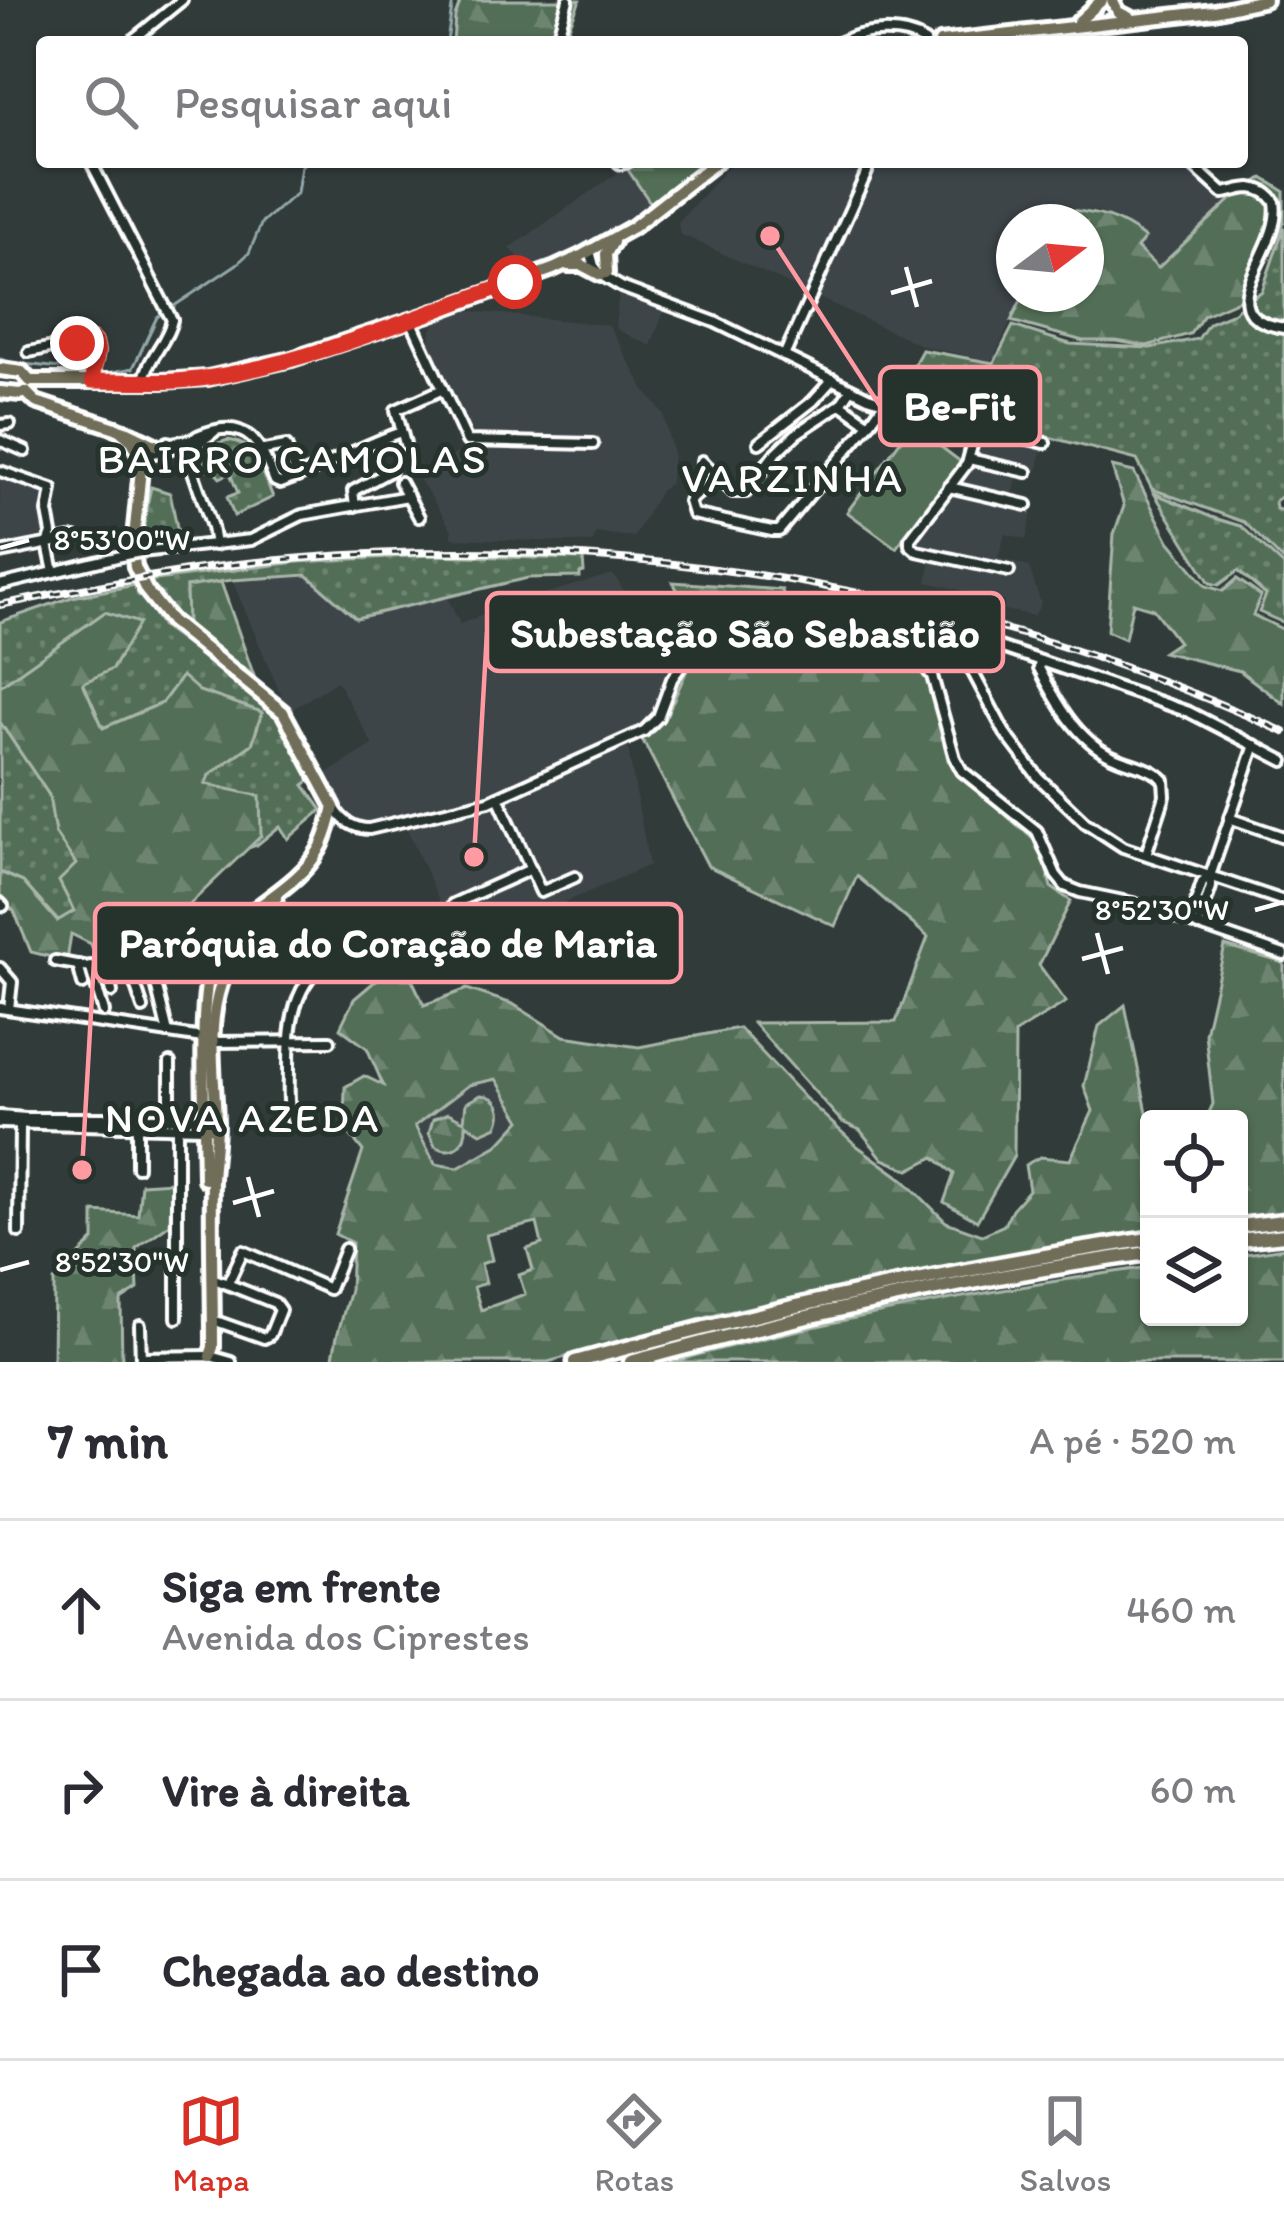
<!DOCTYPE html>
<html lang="pt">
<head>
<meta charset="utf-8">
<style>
	:root { --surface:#fff; --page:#f2f2f3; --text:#2b2b33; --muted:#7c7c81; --line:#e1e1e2; --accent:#d93025 }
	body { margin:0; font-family:Itim,sans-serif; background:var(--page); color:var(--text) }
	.controls { position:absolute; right:36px; bottom:36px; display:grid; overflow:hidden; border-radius:12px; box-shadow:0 3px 9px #0004 }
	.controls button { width:108px; height:108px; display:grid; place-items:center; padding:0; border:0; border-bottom:3px solid var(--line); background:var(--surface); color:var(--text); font:60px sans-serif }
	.compass { position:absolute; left:996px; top:204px; width:108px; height:108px; border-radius:50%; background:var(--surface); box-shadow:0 3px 9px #0004; rotate:74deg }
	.stop { position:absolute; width:36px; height:36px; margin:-27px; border:9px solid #d93025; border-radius:50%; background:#fff }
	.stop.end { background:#d93025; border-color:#fff; box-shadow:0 3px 12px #0008 }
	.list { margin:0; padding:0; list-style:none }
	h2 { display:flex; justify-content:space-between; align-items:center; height:156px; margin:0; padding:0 48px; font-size:51px }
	h2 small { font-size:39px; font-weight:400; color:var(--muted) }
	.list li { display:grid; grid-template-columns:78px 1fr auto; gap:36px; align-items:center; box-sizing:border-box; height:180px; padding:0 48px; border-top:3px solid var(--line) }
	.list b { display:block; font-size:45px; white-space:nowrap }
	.list p { margin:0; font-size:39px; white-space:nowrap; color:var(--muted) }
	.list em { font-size:39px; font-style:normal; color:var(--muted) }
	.icon { flex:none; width:66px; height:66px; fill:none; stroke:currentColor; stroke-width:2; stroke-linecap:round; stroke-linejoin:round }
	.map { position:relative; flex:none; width:1284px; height:1362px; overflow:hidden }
	.search { position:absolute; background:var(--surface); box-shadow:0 3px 9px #0004; left:36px; right:36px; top:36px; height:132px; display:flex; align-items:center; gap:30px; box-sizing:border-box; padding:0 42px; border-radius:12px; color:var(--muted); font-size:45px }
	.sheet { height:696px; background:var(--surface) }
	nav { display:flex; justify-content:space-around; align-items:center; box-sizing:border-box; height:168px; border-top:3px solid var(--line); background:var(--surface); font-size:33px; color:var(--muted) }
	nav a { display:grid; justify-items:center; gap:6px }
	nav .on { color:var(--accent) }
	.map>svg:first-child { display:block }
	.built { fill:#3e4548 }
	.grass { fill:url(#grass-dots); stroke:#a8b6aa; stroke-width:3 }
	.forest { fill:url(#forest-firs); stroke:#a8b6aa; stroke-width:3; fill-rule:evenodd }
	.park { fill:#526e56; stroke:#a8b6aa; stroke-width:3 }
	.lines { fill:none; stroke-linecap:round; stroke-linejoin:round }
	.stream { stroke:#92a7aa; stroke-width:3 }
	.minor-casing { stroke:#fff; stroke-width:16 }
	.major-casing { stroke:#fff; stroke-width:20 }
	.highway-casing { stroke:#fff; stroke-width:21 }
	.minor { stroke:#26332d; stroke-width:8 }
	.major { stroke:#706e59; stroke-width:10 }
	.highway { stroke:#706e59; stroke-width:12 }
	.rail-casing { stroke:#fff; stroke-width:8 }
	.rail { stroke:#26332d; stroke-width:3; stroke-dasharray:9; stroke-linecap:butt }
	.minor-bridge-casing { stroke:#fff; stroke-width:16; stroke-linecap:butt }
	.minor-bridge { stroke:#26332d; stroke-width:8 }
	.route { stroke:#d93025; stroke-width:15 }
	.ticks { fill:none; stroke:#fff; stroke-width:4.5 }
	.labels { text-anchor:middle; stroke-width:10; stroke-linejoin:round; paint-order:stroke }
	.neighbourhood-label { font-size:42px; letter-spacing:3px; fill:#fff; stroke:#26332d }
	.ticks-label { font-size:30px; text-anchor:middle; fill:#fff; stroke:#26332d; stroke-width:10; stroke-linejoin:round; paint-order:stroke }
	.leader { fill:none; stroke:#ff9aa2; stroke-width:4.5 }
	.callout-dot { fill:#ff9aa2; stroke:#26332d; stroke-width:4.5 }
	.callout { fill:#26332d; stroke:#ff9aa2; stroke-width:4.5 }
	.callout-label { font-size:42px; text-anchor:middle; font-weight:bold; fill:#fff }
</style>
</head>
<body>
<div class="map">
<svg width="1284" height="1362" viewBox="0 0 1284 1362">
	<defs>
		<pattern id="grass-dots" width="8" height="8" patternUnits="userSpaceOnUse" patternTransform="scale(3)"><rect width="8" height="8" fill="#526e56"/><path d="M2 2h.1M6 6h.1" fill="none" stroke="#6c846f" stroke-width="1.8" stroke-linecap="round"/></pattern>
		<pattern id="forest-firs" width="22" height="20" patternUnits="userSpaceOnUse" patternTransform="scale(3)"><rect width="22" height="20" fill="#526e56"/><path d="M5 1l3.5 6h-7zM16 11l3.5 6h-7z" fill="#6c846f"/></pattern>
	</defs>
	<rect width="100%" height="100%" fill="#313b39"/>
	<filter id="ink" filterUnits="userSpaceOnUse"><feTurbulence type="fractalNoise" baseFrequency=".00833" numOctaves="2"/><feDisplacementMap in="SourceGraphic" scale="24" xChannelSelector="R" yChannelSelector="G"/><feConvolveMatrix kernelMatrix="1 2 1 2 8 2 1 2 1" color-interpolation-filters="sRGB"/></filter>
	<g filter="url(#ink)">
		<g class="built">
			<path d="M 733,162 L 1195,162 L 1235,196 L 1158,269 L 1137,248 L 1144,239 L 1125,222 L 1096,211 L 1050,207 L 1042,222 L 1014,222 L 1014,294 L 1024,294 L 992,361 L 923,346 L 680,234 L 678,222 Z"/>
			<path d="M 626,167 L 652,205 L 599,239 L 531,271 L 510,248 Z"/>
			<path d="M 619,294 L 665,309 L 651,346 L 618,330 L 615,324 Z"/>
			<path d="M 461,310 L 609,325 L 645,391 L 663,413 L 673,454 L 670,483 L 660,491 L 634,537 L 596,533 L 592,543 L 452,538 L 452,530 L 418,477 L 465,448 L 475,447 L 474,434 L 430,344 L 431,329 L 440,318 Z"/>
			<path d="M 981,433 L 1042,446 L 1038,470 L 1031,471 L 1029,481 L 1017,479 L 1011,504 L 1033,510 L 1026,539 L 1005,534 L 998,558 L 1029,567 L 1041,603 L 1034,616 L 1004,610 L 1004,601 L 927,582 L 932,551 L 915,547 L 912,541 L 974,456 Z"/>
			<path d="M 0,475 L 48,491 L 49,495 L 45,507 L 49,534 L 0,545 Z"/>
			<path d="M 613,574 L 645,623 L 671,609 L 682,612 L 703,648 L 668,668 L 652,719 L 625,732 L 649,865 L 461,949 L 406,827 L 353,823 L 340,811 L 321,777 L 373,745 L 337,681 L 288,712 L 232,580 L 307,575 L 356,618 L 446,595 L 460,624 L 516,602 Z"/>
			<path d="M 496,1078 L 521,1119 L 498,1145 L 458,1168 L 435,1164 L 414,1126 L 469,1085 Z"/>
		</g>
		<g class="grass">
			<path d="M 1284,227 L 1284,495 L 1275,501 L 1276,509 L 1284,511 L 1284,561 L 1244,522 L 1152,489 L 1137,460 L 896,397 L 922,350 L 994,363 L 1013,326 L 1070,344 L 1150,348 L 1198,339 L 1209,323 L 1231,314 L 1262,291 Z"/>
			<path d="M 228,440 C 258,443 262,473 273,497 L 234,516 L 227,497 L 238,493 L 230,473 L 220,478 L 213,470 L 208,470 L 203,454 L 218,443 Z"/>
			<path d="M 151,487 L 170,493 L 180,542 L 150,545 L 149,541 L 139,543 Z"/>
			<path d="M 1154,493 L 1211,517 L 1241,526 L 1284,566 L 1284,623 L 1259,612 L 1266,595 L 1238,571 L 1219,585 L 1210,583 Z"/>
			<path d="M 429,555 L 583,559 L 584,572 L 580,573 L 580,577 L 528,578 L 356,618 L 307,575 L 232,580 L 186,587 L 187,625 L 155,595 L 148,581 L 297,562 Z"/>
			<path d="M 135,585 L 163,628 L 217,667 L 278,718 L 312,779 L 304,785 L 322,810 L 288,839 L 280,826 L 257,845 L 248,848 L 261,835 L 205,785 L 209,775 L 252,744 L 262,713 L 199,691 L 182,677 L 162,703 L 103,728 L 83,682 L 112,669 L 138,623 L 105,613 L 0,686 L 0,622 L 72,597 Z"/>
			<path d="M 0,722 L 49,795 L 55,833 L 76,864 L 75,911 L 58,921 L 23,882 L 3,873 L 0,875 Z"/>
		</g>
		<g class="forest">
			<path d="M 461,0 L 580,0 L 568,29 L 566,42 L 453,42 L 455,16 Z"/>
			<path d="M 632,162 L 703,162 L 652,205 L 626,167 Z"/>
			<path d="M 1263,178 L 1284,191 L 1284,222 L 1269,257 L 1245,297 L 1204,315 L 1190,334 L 1147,346 L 1116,341 L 1083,341 L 1011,321 L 1024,294 L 1086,294 L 1086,222 L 1042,222 L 1050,207 C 1090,213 1112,212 1145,238 L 1137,248 L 1158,268 L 1235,196 Z"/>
			<path d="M 1112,467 L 1134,472 L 1169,541 L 1206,586 L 1223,591 L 1237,579 L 1261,596 L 1253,615 L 1284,630 L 1284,704 L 1240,671 L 1163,652 L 1178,642 L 1153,609 L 1133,603 L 1125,639 L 1107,631 L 1114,534 L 1124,506 Z"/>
			<path d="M 221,582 L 254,676 L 187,625 L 186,587 Z"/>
			<path d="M 673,582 L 782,590 L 791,629 L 848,639 L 916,663 L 930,683 L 948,760 L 984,796 L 1040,845 L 1051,887 L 1071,901 L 1039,965 L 1066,1002 L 1015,1033 L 1014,1156 L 977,1221 L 944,1202 L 954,1174 L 934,1157 L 909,1170 L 883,1159 L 860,1130 L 842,1122 L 753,1023 L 896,1022 L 928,937 L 857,876 L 835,926 L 708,866 L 641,737 L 667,714 L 688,668 L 713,657 Z"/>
			<path d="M 105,612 L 139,623 L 112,669 L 83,683 L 103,728 L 162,703 L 182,676 L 199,691 L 262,712 L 252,744 L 209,775 L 205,784 L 260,796 L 261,836 L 190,904 L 170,915 L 143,962 L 115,968 L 97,963 L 91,944 L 71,934 L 67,961 L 31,952 L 14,911 L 0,899 L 0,875 L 2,873 L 23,882 L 57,921 L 74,911 L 59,881 L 76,864 L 55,833 L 49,795 L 0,722 L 0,686 Z"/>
			<path d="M 378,906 L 424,1005 L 467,989 L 513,1004 L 564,1036 L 639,1047 L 739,1028 L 804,1097 L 856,1145 L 904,1180 L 946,1222 L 982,1235 L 1004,1225 L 1012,1209 L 1029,1190 L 1025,1165 L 1040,1157 L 1070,1160 L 1093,1111 L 1084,1086 L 1099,1026 L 1125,1005 L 1149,1122 L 1149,1233 L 902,1275 L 719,1314 L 548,1362 L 332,1362 L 337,1336 L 350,1290 L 352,1243 L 335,1234 L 363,1151 L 344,1127 L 345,1087 L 364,1076 L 383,1085 L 367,1048 L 340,1028 L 354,999 L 380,977 L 378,942 L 371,910 ZM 496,1079 L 521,1120 L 498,1145 L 458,1168 L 435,1164 L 415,1126 L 469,1085 ZM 537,1223 L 542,1244 L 527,1249 L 533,1270 L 519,1275 L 525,1294 L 481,1310 L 474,1287 L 486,1283 L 481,1264 L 492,1260 L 486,1235 Z"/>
			<path d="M 1225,946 L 1284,963 L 1284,1215 L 1239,1220 L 1239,1119 L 1206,1119 L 1213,1104 L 1205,1033 Z"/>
			<path d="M 481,1095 C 498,1096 505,1111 497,1126 L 481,1133 L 466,1124 C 467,1143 454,1157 435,1146 L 429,1133 L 433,1119 L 448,1113 L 464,1121 L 466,1103 Z"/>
			<path d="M 171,1182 L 170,1224 L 136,1248 L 138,1289 L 121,1300 L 122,1362 L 53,1362 L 54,1281 L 94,1240 L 94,1212 L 138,1215 L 141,1184 Z"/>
			<path d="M 1284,1248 L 1284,1362 L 671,1362 C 827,1319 989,1290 1149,1267 L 1149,1317 L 1239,1317 L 1239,1255 Z"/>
		</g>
		<path class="park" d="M 912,425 L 961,462 L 896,548 L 847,512 Z"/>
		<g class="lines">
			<g class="stream">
				<path d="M 447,42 L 453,0"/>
				<path d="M 171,308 L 237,264 L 249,253 L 262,222 L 297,193 L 301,166 L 306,162"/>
				<path d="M 0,359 L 14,363 L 108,373 L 133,368 L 157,317 L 163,313"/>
			</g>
			<g class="minor-casing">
				<g id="minor">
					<path d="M 130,42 L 182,0"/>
					<path d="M 556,42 L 568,0"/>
					<path d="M 840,42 C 863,30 903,27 925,42"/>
					<path d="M 91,162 L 172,320 C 167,343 147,358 144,381"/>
					<path d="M 618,162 L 621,164 L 628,162"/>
					<path d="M 1189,162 L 1223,193 C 1233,192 1241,188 1251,188 C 1261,189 1269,193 1275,202 C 1284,252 1200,314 1284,328"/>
					<path d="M 590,251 L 594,266 L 601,275 L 621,287 L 715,322 L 868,397 L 922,414 L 1045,443"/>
					<path d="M 411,320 L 467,441 L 593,444"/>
					<path d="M 29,352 L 92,339 C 105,350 92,366 91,381"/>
					<path d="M 784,356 L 867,172"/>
					<path d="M 851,389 L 841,404 L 869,424 L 884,403"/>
					<path d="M 0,425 L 10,424"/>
					<path d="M 977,427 L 967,464 L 910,539 L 910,545 L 917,551 L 1009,571"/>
					<path d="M 0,440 L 25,451"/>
					<path d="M 168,442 L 184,452 L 189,460 L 212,527 L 215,545"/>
					<path d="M 759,443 L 813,401 L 833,379"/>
					<path d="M 405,444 L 396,410 L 443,389"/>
					<path d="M 264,450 L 286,446 L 297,477"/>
					<path d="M 147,452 L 151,454 L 174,447"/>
					<path d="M 185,454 L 214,432"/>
					<path d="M 141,455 C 156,445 168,444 187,440 C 206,436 187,439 205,433 C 250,417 261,447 275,481 L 280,483 C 322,469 360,446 401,432"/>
					<path d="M 969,459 L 1027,472"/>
					<path d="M 702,461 L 733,492 L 746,492 L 773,456 L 796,434 L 841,404"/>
					<path d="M 0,471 L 52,489 L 48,512 L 52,533 L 48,544 L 54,572"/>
					<path d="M 718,477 L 689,501 L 693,514 L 772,531 L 779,531 L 869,424"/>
					<path d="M 400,482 L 419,517"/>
					<path d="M 949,487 L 1027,505"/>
					<path d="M 355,506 L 353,491 L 390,471"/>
					<path d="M 141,552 L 251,540 L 302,515 L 408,496"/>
					<path d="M 0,553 L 75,538"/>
					<path d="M 0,585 L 125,555"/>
					<path d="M 855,613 L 867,608 L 933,624 L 1189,712 L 1284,761"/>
					<path d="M 963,634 L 962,643 L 970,667 L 1005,733 L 1039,778 L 1085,822 L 1123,847 L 1284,901"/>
					<path d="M 1040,661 L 1039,668 C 1056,701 1077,740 1112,756 C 1130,765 1151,766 1164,780 L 1165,796 L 1146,854"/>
					<path d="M 498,797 L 541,892 L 575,877"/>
					<path d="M 335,808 C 341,820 354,829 369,829 L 489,801 L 644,731 L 658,717 L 672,679 L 684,662 L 756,630 L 779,624 L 802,623 L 897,646 L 918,658 L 932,676 L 955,758 L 962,771 L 1037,831 L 1056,875 L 1065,886 L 1080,892 L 1133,903 L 1284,955"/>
					<path d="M 1229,818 L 1284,837"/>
					<path d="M 0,903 L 3,906"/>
					<path d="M 453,904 L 531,869"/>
					<path d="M 1189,922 L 1202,883 L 1210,876 L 1255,745"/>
					<path d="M 1198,926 L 1211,887 L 1210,878"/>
					<path d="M 172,951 L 211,965"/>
					<path d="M 55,961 C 85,966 117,975 145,966 L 152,968 L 168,1033"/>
					<path d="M 78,965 L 83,984"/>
					<path d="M 90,966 L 104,1012"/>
					<path d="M 0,968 L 12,982 L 9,1009"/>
					<path d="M 107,970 L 112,992"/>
					<path d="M 131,972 L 143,1008"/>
					<path d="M 0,1008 L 203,1038"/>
					<path d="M 213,1042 L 330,1041"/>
					<path d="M 0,1116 L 26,1118 L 204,1118"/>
					<path d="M 170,1119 L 170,1063"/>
					<path d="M 0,1123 L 204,1128"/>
					<path d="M 293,1123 C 287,1105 289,1085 289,1066 C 289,998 301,976 355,935"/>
					<path d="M 137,1126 L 137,1167"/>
					<path d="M 19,1232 L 20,1125"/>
					<path d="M 212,1278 L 275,1303 L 280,1310 L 270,1335 L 264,1338 L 213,1320"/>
					<path d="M 228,1283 L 243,1251 L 329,1289 L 345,1249"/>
					<path d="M 177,1318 L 177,1126"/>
					<path d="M 140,1325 L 141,1361"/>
					<path d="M 141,1357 L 210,1356 L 231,1362"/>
				</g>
			</g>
			<g class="major-casing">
				<g id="major">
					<path d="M 1112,0 L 1118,12 L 1130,18"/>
					<path d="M 1078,22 L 1102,0"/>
					<path d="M 940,42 L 1214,11 L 1265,0"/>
					<path d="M 568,265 L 582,265 L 601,275"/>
					<path d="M 607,273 L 606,254 L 613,242"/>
					<path d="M 0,369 L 22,372 L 30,381 L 162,381 L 208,378 L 292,359 L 426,315 L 553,269 L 581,256 L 633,227 L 716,162"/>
					<path d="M 0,392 L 20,394 L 26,392"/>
					<path d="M 26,392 L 36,402 L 128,432 L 155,445"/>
					<path d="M 117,428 L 132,441 L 142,459 L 133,548 L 135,567 L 146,590 L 171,621 L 283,712 L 334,807 C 330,821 327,837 319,850 C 294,893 238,908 215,954 C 199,988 204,1078 204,1118 L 215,1119"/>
					<path d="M 205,1179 L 204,1128 L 215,1127"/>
					<path d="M 210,1356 L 213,1347 C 213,1291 211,1235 212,1179 C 213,1161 216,1141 216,1123 C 215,1078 206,1029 221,984 C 232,952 254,924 276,898"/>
				</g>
			</g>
			<g class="highway-casing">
				<g id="highway">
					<path d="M 1239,1226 L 1284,1221"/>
					<path d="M 1239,1240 L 1284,1235"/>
					<path d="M 575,1362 C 764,1310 955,1268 1149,1239"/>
					<path d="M 631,1362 C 801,1315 974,1277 1149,1253"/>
				</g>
			</g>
			<use href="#minor" class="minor"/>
			<use href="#major" class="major"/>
			<use href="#highway" class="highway"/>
			<g class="rail-casing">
				<path id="rail" d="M 0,605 C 101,585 201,565 304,558 C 641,532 977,592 1284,732"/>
			</g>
			<use href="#rail" class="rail"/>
			<g class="minor-bridge-casing">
				<path id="minor-bridge" d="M 125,555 L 141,552"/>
			</g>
			<use href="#minor-bridge" class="minor-bridge"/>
		</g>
	</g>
	<g class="lines" filter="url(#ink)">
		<path class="route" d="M 77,343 L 92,339 C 105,350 92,366 92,381 C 132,381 173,384 213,377 C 317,360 416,316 515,282"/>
	</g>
	<path class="ticks" d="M 906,267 L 917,307M 891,293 L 932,281M 0,548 L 29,540M 1255,910 L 1284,902M 1097,933 L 1108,974M 1082,959 L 1123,948M 248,1177 L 259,1217M 233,1203 L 274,1191M 0,1270 L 29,1262"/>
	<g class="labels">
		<g class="neighbourhood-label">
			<text x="293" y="473">BAIRRO CAMOLAS</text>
			<text x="793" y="492">VARZINHA</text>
			<text x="243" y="1132">NOVA AZEDA</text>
		</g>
	</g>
	<g class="ticks-label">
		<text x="122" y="550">8°53'00"W</text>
		<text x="1162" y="920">8°52'30"W</text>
		<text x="122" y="1272">8°52'30"W</text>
	</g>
	<path class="leader" d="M770 236L880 406M474 857L487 632M82 1170L95 943"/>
	<g class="callout-dot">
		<circle cx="770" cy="236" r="12"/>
		<circle cx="474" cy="857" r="12"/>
		<circle cx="82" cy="1170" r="12"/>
	</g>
	<g class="callout">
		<rect x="880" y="367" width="160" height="78" rx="12"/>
		<rect x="487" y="593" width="516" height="78" rx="12"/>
		<rect x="95" y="904" width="586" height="78" rx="12"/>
	</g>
	<g class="callout-label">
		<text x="960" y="420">Be-Fit</text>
		<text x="745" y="647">Subestação São Sebastião</text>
		<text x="388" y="957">Paróquia do Coração de Maria</text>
	</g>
</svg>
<div class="controls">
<button><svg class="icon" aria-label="locate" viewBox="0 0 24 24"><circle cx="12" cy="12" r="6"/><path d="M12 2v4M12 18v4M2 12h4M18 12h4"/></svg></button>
<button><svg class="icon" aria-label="layers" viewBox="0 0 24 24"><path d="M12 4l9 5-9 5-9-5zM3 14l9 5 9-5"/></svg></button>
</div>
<svg class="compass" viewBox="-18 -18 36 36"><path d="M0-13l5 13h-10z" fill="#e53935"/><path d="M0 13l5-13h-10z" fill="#7c7c81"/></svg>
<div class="stop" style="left:515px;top:282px"></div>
<div class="stop end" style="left:77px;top:343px"></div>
<div class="search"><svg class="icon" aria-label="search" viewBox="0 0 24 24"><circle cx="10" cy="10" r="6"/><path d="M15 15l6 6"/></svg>Pesquisar aqui</div>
</div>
<section class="sheet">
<h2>7 min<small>A pé · 520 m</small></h2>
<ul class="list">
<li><svg class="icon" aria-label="ahead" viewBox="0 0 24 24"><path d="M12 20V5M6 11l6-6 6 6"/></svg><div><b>Siga em frente</b><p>Avenida dos Ciprestes</p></div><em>460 m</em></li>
<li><svg class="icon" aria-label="right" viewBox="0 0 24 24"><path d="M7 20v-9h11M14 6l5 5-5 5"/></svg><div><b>Vire à direita</b></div><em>60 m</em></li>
<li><svg class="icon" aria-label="arrive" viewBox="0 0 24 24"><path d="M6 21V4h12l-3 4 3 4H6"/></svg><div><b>Chegada ao destino</b></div></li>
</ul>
</section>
<nav>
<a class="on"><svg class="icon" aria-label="map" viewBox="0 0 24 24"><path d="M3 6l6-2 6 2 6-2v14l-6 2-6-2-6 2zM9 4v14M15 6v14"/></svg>Mapa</a>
<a><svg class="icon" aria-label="directions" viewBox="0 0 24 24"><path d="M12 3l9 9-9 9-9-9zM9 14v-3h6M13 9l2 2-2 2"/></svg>Rotas</a>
<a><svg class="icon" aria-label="saved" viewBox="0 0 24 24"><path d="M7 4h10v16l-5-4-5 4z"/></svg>Salvos</a>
</nav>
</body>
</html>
